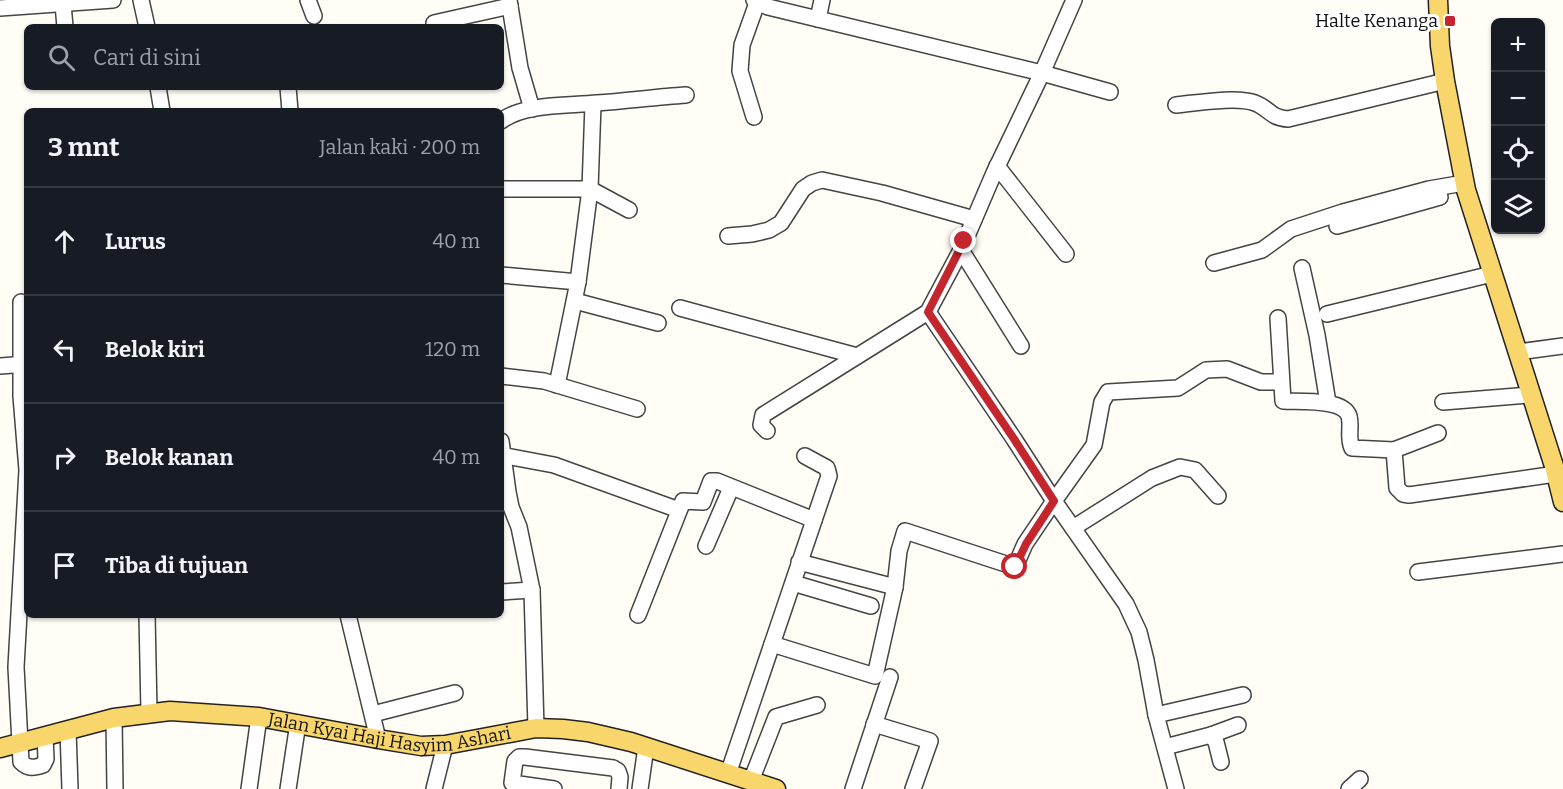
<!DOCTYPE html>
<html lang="id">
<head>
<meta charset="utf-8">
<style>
	:root { --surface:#171b24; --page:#20242c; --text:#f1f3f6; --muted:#9ea1a6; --line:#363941 }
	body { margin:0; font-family:Bitter,serif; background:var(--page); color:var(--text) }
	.controls { position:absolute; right:18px; top:18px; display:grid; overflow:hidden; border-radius:9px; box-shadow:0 2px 4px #0004 }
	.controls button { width:54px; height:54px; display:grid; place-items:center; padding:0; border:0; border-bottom:2px solid var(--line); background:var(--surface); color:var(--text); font:30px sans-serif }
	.stop { position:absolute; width:18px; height:18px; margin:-14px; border:4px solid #c4262e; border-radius:50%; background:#fff }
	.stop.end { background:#c4262e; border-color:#fff; box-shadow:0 2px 6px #0008 }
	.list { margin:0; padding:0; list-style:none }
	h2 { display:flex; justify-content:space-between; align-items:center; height:78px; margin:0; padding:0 24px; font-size:26px }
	h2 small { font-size:20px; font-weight:400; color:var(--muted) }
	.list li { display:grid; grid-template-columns:39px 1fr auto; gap:18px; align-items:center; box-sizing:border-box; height:108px; padding:0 24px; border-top:2px solid var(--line) }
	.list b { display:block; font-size:22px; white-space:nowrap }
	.list em { font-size:20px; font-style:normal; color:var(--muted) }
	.icon { flex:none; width:33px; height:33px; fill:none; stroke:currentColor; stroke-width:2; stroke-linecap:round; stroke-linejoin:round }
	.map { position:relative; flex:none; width:1563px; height:789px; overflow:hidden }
	.search { position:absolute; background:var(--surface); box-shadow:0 2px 4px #0004; left:24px; top:24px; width:480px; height:66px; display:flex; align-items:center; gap:15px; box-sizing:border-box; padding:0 21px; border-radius:9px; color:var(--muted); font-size:22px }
	.panel { position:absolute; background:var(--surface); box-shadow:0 2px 4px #0004; left:24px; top:108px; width:480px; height:510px; border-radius:9px }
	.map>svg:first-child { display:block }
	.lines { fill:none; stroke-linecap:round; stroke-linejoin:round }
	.minor-casing { stroke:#444; stroke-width:18 }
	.major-casing { stroke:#222; stroke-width:21 }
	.minor { stroke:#fff; stroke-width:15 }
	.major { stroke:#f9d66b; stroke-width:18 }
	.route { stroke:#c4262e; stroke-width:8 }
	.poi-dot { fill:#c4262e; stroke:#fff; stroke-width:2 }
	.labels { text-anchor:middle; stroke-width:6; stroke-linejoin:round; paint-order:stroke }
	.poi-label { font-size:18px; fill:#111; stroke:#fff; text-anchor:end }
	.street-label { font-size:18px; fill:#111; stroke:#fff }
</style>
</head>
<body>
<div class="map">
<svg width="1563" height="789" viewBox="0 0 1563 789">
	<rect width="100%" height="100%" fill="#fffdf5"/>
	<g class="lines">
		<g class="minor-casing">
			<g id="minor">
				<path d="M 141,0 L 147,27"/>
				<path d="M 308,0 L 314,16"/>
				<path d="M 509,0 L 520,68 L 532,109"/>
				<path d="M 754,0 L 768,7 L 1042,73 L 1110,92"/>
				<path d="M 63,4 L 65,27"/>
				<path d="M 0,8 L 113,0"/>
				<path d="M 818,19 L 822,0"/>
				<path d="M 434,23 L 510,6"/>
				<path d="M 158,87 L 162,111"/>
				<path d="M 288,87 L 290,111"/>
				<path d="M 1176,105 C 1196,103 1237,96 1255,103 C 1269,108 1270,118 1288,119 L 1445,81"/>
				<path d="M 754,117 L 740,71 L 742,45 L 757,3"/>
				<path d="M 501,121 C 525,103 568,106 597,103 C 626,101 656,97 686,95"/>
				<path d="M 997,166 L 1066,254"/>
				<path d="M 501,189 L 590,189 L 629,210"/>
				<path d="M 1337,226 L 1440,197"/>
				<path d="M 728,236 L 752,234 L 769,230 L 781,223 L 803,189 L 812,183 L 822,180 L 882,193 L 974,219"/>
				<path d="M 961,250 L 1021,346"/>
				<path d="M 1214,263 L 1262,250 L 1291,229 L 1343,212 L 1429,189 L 1464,183"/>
				<path d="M 1302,268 L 1317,335 L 1328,403"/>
				<path d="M 501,275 L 578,282"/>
				<path d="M 575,301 L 658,323"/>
				<path d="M 21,302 L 21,396 L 27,470 L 16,667 L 21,762 C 28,769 34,768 43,765 L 46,759 L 45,736"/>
				<path d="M 680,308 L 857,356"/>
				<path d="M 928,312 L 1014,439 L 1054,501 L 1126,604 L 1139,632 L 1146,660 L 1156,715 L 1176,789"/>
				<path d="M 1327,314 L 1492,274"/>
				<path d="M 1278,318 L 1283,401 C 1299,402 1343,398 1349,416 C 1352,427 1347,437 1352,448 L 1394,450 L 1438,433"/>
				<path d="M 1518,352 L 1563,346"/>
				<path d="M 0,366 L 27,364"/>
				<path d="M 501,376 L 544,381 L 637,409"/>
				<path d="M 557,385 L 578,282 L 590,189 L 593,104"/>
				<path d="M 1443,402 L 1530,395"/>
				<path d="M 767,431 L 761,425 L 763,415 L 928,312 L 961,250 L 994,173 L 1042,73 L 1074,0"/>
				<path d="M 501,441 L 508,492 L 511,507 L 519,527 L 532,590 L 536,728"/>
				<path d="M 1394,450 L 1397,488 L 1403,494 L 1409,495 L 1563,473"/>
				<path d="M 501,455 L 554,465 L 679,510"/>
				<path d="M 1073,528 L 1152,478 L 1180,467 L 1195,470 L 1218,496"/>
				<path d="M 706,546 L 731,488"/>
				<path d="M 799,562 L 895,587"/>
				<path d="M 1418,572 L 1563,554"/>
				<path d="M 793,583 L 871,606"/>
				<path d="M 501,592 L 532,590"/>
				<path d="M 147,615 L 149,712"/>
				<path d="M 348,615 L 378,739"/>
				<path d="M 638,615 L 683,501 L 703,502 L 711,481 L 717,481 L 814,520"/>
				<path d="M 772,644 L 875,676 L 895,587 L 899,551 L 905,531 L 1015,567 L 1025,544 L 1054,501 L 1094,445 L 1102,402 L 1108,392 L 1178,388 L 1206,370 L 1227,369 L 1261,382 L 1281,382"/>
				<path d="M 373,714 L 455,693"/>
				<path d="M 1156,715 L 1243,695"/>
				<path d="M 114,718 L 115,789"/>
				<path d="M 874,724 L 930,741 L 913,789"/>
				<path d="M 68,730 L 70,789"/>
				<path d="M 1211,735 L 1216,742 L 1221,762"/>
				<path d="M 1165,747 L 1211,735 L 1238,725"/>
				<path d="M 728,774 L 829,476 L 827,468 L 805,456"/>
				<path d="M 751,781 L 776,717 L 817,705"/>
				<path d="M 249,789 L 259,717"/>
				<path d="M 288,789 L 298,723"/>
				<path d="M 434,789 L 445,745"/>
				<path d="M 554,789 L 512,783 L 515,761 L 519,757 L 525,757 L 613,768 L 618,771 L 620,777 L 619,789"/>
				<path d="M 640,789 L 646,747"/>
				<path d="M 853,789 L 890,677"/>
				<path d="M 1349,789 L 1360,779"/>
			</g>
		</g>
		<g class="major-casing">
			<g id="major">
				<path d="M 1438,0 L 1440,46 L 1445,81 L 1466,190 L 1554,466 L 1563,502"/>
				<path id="s1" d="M 0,748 L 114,718 L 170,711 L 259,717 L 378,739 L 421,746 L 445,745 L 536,728 L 563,729 L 588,732 L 631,742 L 776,789"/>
			</g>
		</g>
		<use href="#minor" class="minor"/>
		<use href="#major" class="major"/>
	</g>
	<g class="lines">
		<path class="route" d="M 964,241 L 928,312 L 1014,439 L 1054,501 L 1026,544 L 1015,567"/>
	</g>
	<rect class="poi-dot" x="1444" y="15" width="12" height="12" rx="3"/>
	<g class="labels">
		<g class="poi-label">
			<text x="1438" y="27">Halte Kenanga</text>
		</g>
		<g class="street-label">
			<text dy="6" stroke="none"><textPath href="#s1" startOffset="396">Jalan Kyai Haji Hasyim Ashari</textPath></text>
		</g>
	</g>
</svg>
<div class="controls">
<button>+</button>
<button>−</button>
<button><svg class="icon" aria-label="locate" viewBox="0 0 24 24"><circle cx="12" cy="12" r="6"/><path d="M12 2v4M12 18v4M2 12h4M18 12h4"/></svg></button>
<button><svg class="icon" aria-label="layers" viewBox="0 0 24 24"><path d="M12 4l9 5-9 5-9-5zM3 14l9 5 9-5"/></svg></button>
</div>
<div class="stop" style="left:1015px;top:567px"></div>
<div class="stop end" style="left:964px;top:241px"></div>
<div class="search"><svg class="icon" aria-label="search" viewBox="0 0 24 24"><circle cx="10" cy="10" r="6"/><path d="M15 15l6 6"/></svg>Cari di sini</div>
<section class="panel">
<h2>3 mnt<small>Jalan kaki · 200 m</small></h2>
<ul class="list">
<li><svg class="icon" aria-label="ahead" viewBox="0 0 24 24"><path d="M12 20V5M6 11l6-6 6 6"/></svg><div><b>Lurus</b></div><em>40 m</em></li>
<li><svg class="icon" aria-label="left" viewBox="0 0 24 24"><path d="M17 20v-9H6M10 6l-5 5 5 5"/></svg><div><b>Belok kiri</b></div><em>120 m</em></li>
<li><svg class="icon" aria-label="right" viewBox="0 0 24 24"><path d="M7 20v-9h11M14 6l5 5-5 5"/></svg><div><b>Belok kanan</b></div><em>40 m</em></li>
<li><svg class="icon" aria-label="arrive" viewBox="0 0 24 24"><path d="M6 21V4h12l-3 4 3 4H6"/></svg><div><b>Tiba di tujuan</b></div></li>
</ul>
</section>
</div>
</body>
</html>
